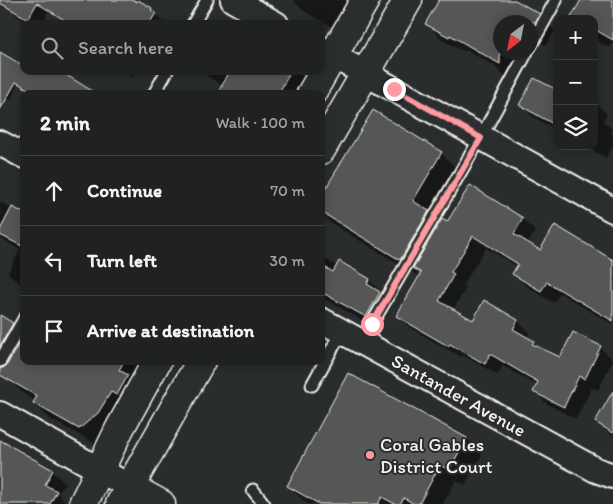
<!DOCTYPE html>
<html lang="en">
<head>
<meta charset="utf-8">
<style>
	:root { --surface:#202222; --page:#282a2a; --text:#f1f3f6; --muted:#a2a4a5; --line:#3d3f40 }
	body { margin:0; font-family:Itim,sans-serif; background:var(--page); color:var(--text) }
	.controls { position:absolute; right:15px; top:15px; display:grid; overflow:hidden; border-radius:10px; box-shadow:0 2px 12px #0003 }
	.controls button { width:45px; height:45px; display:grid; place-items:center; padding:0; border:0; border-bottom:1px solid var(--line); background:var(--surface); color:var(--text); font:25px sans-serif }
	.compass { position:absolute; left:493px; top:15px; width:45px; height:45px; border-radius:50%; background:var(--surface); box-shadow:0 2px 12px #0003; rotate:212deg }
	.stop { position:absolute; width:15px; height:15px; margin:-11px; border:4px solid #ff9aa2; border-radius:50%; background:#fff }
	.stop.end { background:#ff9aa2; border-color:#fff; box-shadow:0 1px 5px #0008 }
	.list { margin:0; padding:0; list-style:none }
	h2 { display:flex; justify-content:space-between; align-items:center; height:65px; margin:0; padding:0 20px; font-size:21px }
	h2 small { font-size:16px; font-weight:400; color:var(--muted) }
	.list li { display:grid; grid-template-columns:32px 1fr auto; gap:15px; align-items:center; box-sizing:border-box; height:70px; padding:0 20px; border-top:1px solid var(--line) }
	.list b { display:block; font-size:19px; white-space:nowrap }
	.list em { font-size:16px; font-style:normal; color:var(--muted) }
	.icon { flex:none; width:28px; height:28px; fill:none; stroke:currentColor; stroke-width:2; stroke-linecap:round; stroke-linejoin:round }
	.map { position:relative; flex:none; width:613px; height:504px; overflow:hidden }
	.search { position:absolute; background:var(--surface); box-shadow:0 2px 12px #0003; left:20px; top:20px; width:305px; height:55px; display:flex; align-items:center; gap:12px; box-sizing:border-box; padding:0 18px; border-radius:10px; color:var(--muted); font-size:19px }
	.panel { position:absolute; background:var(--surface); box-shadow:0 2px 12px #0003; left:20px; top:90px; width:305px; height:275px; border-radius:10px }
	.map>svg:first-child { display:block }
	.shadow { fill:#0007 }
	.building { fill:#555756; stroke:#f4f1e8 }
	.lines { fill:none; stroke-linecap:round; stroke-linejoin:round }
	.service-casing { stroke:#f4f1e8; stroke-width:15 }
	.minor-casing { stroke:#f4f1e8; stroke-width:28 }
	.tertiary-casing { stroke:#f4f1e8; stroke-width:31 }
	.service { stroke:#2a2d2e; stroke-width:11 }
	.minor { stroke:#2a2d2e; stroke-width:24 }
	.tertiary { stroke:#2a2d2e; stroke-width:28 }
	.route { stroke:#ff9aa2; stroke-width:6 }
	.poi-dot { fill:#ff9aa2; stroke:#2a2d2e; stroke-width:2 }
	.labels { text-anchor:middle; stroke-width:4; stroke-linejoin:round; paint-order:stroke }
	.street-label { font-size:19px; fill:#f4f1e8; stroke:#2a2d2e }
	.poi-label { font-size:19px; fill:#f4f1e8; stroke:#2a2d2e; text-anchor:start }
</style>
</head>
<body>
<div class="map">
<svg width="613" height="504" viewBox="0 0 613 504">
	<rect width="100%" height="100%" fill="#2a2d2e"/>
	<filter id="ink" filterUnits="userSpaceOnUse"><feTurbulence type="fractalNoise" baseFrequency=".02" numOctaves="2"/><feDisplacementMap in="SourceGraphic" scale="10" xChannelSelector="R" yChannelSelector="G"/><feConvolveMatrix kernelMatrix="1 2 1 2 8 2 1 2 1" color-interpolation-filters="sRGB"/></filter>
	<g filter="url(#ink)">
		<g class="shadow">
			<path d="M 10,0 L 44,0 L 51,7 L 42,24 L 30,24 L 18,17 L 7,6 Z"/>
			<path d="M 72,0 L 131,0 L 151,9 L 165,24 L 69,24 L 62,17 Z"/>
			<path d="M 293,0 L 360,0 L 354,11 L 345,7 L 334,28 L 304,11 Z"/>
			<path d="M 440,0 L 513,0 L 539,15 L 555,31 L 546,45 L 537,40 L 530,52 L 530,22 L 500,22 L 500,52 L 530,52 L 514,80 L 501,73 L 493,65 L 466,50 L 465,52 L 442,40 L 427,24 Z"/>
			<path d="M 582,0 L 613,0 L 613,43 L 609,48 L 594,39 L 594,19 Z"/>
			<path d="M 209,19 L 218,24 L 206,24 Z"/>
			<path d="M 0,51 L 14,59 L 24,69 L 11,100 L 0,94 Z"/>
			<path d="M 121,71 L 136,71 L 132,78 Z"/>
			<path d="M 199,71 L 298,71 L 309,82 L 302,94 L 219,94 L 223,86 Z"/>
			<path d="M 557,87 L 557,130 L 533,117 L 520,105 L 555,91 Z"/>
			<path d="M 594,101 L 607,114 L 603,121 L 612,129 L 610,132 L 613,134 L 613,146 L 606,158 L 585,146 L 594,146 Z"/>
			<path d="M 441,153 L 457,169 L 430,213 L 440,224 L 448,223 L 470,187 L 523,219 L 535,231 L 528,244 L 541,252 L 613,261 L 613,325 L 560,293 L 554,303 L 526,286 L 514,274 L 518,267 L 486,248 L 463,285 L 466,288 L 453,310 L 473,322 L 485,302 L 518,321 L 530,333 L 527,338 L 533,342 L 540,349 L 561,359 L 574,334 L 600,347 L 613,360 L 598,390 L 592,388 L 576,419 L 547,404 L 535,392 L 538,386 L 503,366 L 498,375 L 462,355 L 461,357 L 410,328 L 397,316 L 421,274 L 418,272 L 416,275 L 331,223 L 321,214 L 321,198 Z"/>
			<path d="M 0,202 L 24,214 L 24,287 L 8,273 L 20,250 L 0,238 Z"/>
			<path d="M 321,257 L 337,266 L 369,280 L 382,292 L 381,294 L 392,305 L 378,329 L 321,297 Z"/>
			<path d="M 0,317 L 12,323 L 24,335 L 20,342 L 24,361 L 148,361 L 114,429 L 96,444 L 50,419 L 34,403 L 35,401 L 24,394 L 8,379 L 11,361 L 3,357 L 0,362 Z"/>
			<path d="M 349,374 L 467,439 L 482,455 L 465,485 L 456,480 L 443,504 L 309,504 L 304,501 L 288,486 Z"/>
			<path d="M 613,394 L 613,437 L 597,422 Z"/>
			<path d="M 0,442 L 52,471 L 65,483 L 58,494 L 68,504 L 0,504 Z"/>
		</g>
		<g class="building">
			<path d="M 0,0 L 134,0 L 137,2 L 138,0 L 152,8 L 151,10 L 156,13 L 149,24 L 71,24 L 37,3 L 28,19 L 0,3 Z"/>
			<path d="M 439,0 L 515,0 L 540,14 L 535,22 L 500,22 L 500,64 L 450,35 L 449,37 L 425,24 Z"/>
			<path d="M 581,0 L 613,0 L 613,40 L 594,29 L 594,19 L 570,19 Z"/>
			<path d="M 0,52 L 24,66 L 24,71 L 60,71 L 97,94 L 36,94 L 16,82 L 0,110 Z"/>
			<path d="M 230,71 L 291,71 L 278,94 L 217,94 Z"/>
			<path d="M 534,78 L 557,90 L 557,126 L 519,105 Z"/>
			<path d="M 373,110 L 442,152 L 413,201 L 429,211 L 400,260 L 321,212 L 321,196 Z"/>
			<path d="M 470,185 L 523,218 L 514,234 L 540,250 L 555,225 L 613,260 L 613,321 L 547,282 L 541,291 L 512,274 L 518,264 L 473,236 L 451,272 L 454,274 L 439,301 L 473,320 L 484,300 L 518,320 L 513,329 L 534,341 L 532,344 L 560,357 L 573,332 L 601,346 L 585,379 L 579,376 L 564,407 L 533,392 L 538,382 L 490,354 L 485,364 L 450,344 L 448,346 L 396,316 L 421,273 L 413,268 L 442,219 L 447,222 Z"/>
			<path d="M 12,207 L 24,213 L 24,247 L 0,235 L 0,230 Z"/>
			<path d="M 339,261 L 370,279 L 367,284 L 380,292 L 366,317 L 321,292 L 321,265 L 333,272 Z"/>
			<path d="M 0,315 L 13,323 L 0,346 Z"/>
			<path d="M 24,335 L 24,361 L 124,361 L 119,370 L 128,375 L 117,395 L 111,392 L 98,413 L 79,429 L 33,403 L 37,396 L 0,375 L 0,368 L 3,368 L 7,365 Z"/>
			<path d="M 348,373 L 467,438 L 449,470 L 440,465 L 419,504 L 414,504 L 404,498 L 400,504 L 395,504 L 382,497 L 378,504 L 319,504 L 287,486 Z"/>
			<path d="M 613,391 L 613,433 L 595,422 Z"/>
			<path d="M 0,440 L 53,470 L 45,485 L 57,491 L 50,504 L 0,504 Z"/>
		</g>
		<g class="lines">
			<g class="service-casing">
				<g id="service">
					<path d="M 193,24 L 207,0"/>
					<path d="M 530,47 L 556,0"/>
					<path d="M 154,94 L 167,71"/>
					<path d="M 361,342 L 481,137 L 527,52"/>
					<path d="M 0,361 L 24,319"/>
					<path d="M 312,385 L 342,331"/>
					<path d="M 253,490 L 264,504"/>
				</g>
			</g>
			<g class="minor-casing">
				<g id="minor">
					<path d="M 233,0 L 276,24"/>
					<path d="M 321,49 L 613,210"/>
					<path d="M 0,143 L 24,156"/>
					<path d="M 321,320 L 596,470 L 613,476"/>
					<path d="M 0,414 L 130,487"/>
				</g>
			</g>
			<g class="tertiary-casing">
				<g id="tertiary">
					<path d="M 311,94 L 365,0"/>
					<path d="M 321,150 L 408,0"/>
					<path d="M 130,487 L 161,504"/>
					<path d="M 83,504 L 120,428 L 157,361"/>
					<path d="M 120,504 L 201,361"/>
				</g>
			</g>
			<use href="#service" class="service"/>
			<use href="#minor" class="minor"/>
			<use href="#tertiary" class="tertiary"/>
		</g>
	</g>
	<g class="lines" filter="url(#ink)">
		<path class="route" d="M 372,324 L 481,138 L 394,89"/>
	</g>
	<circle class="poi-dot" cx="370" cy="455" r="5"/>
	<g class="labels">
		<g class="street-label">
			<text transform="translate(459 395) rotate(29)" y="7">Santander Avenue</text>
		</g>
		<g class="poi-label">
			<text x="380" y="451">Coral Gables<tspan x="380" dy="22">District Court</tspan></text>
		</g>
	</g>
</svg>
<div class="controls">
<button>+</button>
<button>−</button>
<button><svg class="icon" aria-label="layers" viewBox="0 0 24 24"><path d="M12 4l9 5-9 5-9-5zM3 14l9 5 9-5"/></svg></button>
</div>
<svg class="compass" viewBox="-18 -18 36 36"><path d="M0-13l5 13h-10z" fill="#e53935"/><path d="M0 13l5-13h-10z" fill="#a2a4a5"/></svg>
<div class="stop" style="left:372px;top:324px"></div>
<div class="stop end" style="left:394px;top:89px"></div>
<div class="search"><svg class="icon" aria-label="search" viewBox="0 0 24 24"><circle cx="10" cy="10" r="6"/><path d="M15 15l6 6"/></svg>Search here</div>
<section class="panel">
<h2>2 min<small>Walk · 100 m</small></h2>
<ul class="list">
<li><svg class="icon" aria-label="ahead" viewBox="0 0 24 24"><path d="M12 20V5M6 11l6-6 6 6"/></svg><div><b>Continue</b></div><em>70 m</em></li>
<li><svg class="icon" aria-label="left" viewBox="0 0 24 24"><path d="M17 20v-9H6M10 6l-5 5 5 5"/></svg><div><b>Turn left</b></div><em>30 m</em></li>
<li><svg class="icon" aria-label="arrive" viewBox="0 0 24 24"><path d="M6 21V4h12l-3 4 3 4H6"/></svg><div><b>Arrive at destination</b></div></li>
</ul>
</section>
</div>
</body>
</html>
